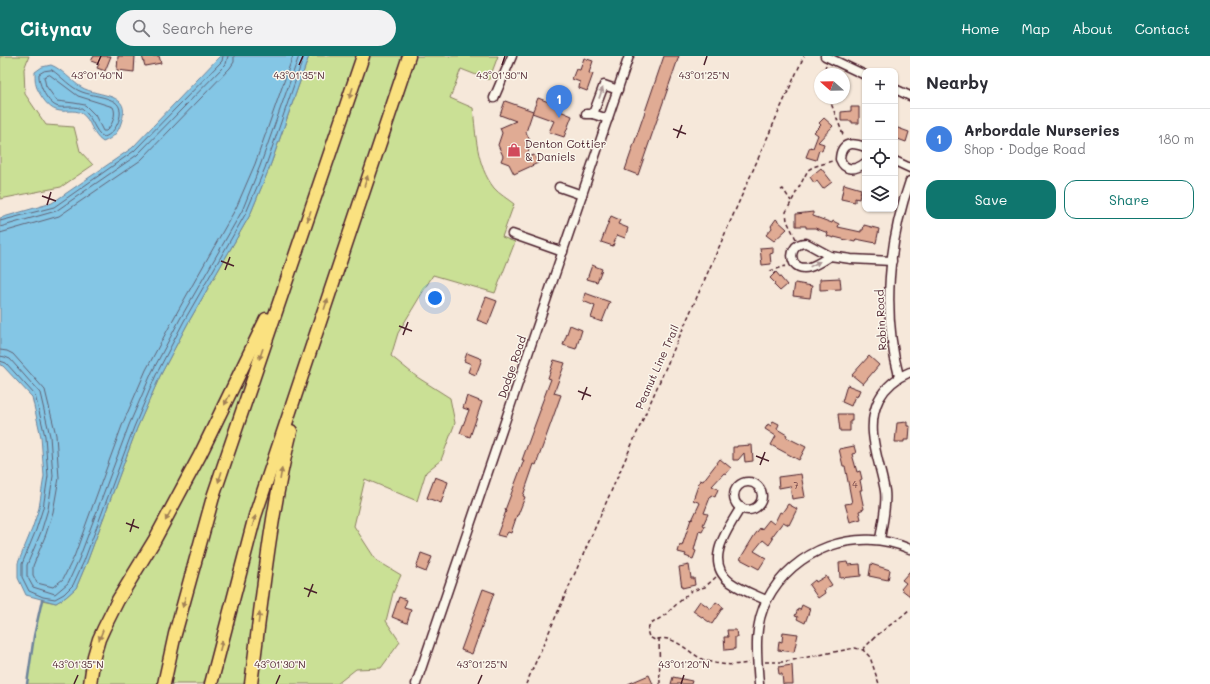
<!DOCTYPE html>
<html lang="en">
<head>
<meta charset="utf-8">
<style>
	:root { --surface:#fff; --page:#f2f2f3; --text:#2b2b33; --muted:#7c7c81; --line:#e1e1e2; --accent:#0f766e }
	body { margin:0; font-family:Mali,sans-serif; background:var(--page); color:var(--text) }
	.controls { position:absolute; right:12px; top:12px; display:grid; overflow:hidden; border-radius:8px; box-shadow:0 1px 3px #0004 }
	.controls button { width:36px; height:36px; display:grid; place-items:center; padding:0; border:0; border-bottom:1px solid var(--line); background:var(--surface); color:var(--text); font:20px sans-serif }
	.compass { position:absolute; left:814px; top:12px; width:36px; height:36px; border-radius:50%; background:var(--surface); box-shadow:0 1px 3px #0004; rotate:290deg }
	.you { position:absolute; left:435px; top:242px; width:14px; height:14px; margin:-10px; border:3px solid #fff; border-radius:50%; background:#1a73e8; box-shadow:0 0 0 6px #1a73e833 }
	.badge { display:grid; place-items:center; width:26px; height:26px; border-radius:50%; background:var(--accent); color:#fff; font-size:13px; font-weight:700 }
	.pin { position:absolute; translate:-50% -33px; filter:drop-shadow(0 1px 2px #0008) }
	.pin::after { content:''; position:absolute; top:21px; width:14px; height:12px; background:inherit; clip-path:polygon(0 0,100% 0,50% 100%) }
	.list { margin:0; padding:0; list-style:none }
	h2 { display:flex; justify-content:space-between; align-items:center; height:52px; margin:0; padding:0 16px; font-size:17px }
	h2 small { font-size:13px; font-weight:400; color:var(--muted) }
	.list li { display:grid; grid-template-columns:26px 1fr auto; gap:12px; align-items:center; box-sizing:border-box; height:60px; padding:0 16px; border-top:1px solid var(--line) }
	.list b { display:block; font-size:15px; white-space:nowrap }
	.list p { margin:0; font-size:13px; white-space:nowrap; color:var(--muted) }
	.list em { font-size:13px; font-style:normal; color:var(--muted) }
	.actions { display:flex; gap:8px; padding:12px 16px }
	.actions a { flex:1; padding:9px 0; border:1px solid var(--accent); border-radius:12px; text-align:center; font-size:14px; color:var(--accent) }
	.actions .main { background:var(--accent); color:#fff }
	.icon { flex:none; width:22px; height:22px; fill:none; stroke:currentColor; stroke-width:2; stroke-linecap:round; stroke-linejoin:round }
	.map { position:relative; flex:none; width:910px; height:628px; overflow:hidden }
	header { display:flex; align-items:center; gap:24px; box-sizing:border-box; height:56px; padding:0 20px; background:var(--accent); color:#fff }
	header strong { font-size:19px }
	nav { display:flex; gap:22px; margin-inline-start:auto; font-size:14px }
	.search { width:280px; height:36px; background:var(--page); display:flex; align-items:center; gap:10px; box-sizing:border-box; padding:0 14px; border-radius:22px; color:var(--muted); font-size:15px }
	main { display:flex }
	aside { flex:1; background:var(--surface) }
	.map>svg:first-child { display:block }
	.green { fill:#cae095; stroke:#8a8060 }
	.water { fill:#84c6e5; stroke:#6d839b }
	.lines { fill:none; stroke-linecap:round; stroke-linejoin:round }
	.shore { stroke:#616275; stroke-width:1 }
	.stream { stroke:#6d839b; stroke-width:2.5 }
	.building { fill:#e0ab94; stroke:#4a1f2b }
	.minor-casing { stroke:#4a1f2b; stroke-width:11 }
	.highway-casing { stroke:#4a1f2b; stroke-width:15 }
	.path { stroke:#4a1f2b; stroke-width:1.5; stroke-dasharray:4 3; stroke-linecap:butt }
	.minor { stroke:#fbf7ec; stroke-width:8 }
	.highway { stroke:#fae180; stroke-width:12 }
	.oneway { fill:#a28056 }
	.oneway2 { fill:#ab9695 }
	.ticks { fill:none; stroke:#4a1f2b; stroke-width:1.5 }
	.labels { text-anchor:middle; stroke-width:3; stroke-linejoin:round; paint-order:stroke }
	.number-label { font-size:9px; fill:#704245 }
	.poi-label { font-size:11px; fill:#4a1f2b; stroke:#fbf7ec; text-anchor:start }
	.street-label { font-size:11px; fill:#4a1f2b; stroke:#fbf7ec }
	.ticks-label { font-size:10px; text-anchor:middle; fill:#4a1f2b; stroke:#fbf7ec; stroke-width:3; stroke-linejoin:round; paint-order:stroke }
</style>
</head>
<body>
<header>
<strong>Citynav</strong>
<div class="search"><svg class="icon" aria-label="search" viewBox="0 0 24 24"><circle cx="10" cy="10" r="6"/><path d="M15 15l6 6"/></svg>Search here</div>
<nav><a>Home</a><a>Map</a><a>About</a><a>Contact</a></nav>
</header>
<main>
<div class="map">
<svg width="910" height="628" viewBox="0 0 910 628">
	<rect width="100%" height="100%" fill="#f6e8da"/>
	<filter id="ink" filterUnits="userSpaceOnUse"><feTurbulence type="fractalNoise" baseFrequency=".025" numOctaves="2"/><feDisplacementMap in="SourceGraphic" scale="8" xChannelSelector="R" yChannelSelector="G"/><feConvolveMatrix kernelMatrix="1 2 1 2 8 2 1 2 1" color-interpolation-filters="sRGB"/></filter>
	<g filter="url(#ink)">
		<g class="green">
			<path d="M 0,0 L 29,0 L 24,13 L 25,38 L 46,69 L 74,71 L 80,95 L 93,109 L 61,131 L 0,143 Z"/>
			<path d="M 309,0 L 498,0 L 489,24 L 461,13 L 450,42 L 473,52 C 476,79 476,109 494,132 C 499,138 508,143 514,148 L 502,181 L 515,186 L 495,237 L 433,219 L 398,277 L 391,300 L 417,321 L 450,342 L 455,367 L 441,404 L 426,416 L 417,445 L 365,423 L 354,470 L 376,504 L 401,519 L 393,537 L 386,565 L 400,586 L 381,612 L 356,613 L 337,628 L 27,628 L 34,580 L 42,544 L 56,547 L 66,541 L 76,532 L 87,506 L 137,372 L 160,320 L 188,267 L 250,159 L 272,105 Z"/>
		</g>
		<g class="water">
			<path d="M 220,0 L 309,0 L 269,113 L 250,159 L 188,267 L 160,320 L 137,372 L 87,506 L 76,532 L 66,541 L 56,547 L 26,539 L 18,522 L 18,507 L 32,473 L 39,452 L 44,420 L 41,381 L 32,341 L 3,310 L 0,309 L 0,162 L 52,147 L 132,92 Z"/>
			<path d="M 51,9 C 62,13 71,25 81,31 C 99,42 133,35 121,67 C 118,77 113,82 103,86 C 91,78 92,64 81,57 C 74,53 64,57 56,54 C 49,52 41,41 38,34 C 35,29 35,22 35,16 L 42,11 Z"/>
		</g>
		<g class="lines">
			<g class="shore">
				<path d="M 52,14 C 62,21 71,32 82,36 C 93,40 105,40 115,46 C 127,54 116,78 104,81 C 94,76 93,61 83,54 C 77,49 66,52 59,51 C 48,49 38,28 39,18 L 44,15 Z"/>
				<path d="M 50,19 L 78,40 L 113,51 C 117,58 112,70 106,75 L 103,75 L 95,59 L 85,49 L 74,47 L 57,45 L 46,30 L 44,21 Z"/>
				<path d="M 0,165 L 54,151 L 134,95 L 222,5 L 223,0"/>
				<path d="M 0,171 L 56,155 L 137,99 L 226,8 L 228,0"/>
				<path d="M 0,177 L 59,160 L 141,104 L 230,12 L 234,6 L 234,0"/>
				<path d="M 0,294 L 7,295 L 13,298 L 45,334 L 56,379 L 59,422 L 53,456 L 46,478 L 33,510 L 33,519 L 37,527 L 53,531 L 63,523 L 74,501 L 123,367 L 146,314 L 175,260 L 236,152 L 255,108 L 293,0"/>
				<path d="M 0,300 L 5,301 L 10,303 L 40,337 L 50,380 L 53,420 L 48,453 L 41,476 L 27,509 L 27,520 L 33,531 L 55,538 L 68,527 L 79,503 L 129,369 L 152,316 L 180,263 L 242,155 L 260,110 L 299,0"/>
				<path d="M 0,305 L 6,307 L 35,339 L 45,380 L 48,420 L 43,452 L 36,474 L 22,508 L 22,521 L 29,535 L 43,541 L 55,543 L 64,538 L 73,529 L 84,505 L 134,371 L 156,319 L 184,265 L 246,157 L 265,112 L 304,0"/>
			</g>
			<path class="stream" d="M 27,628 L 34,580 L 42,544"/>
		</g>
		<g class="building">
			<path d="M 94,0 L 111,0 L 105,15 L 97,12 L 99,8 L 91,5 Z"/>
			<path d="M 118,0 L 135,0 L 134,16 L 117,14 Z"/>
			<path d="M 142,0 L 159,0 L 161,7 L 145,10 Z"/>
			<path d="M 664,0 L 679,0 L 638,119 L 625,114 Z"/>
			<path d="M 584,2 L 593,5 L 589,17 L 593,18 L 587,35 L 579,32 L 580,26 L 572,23 L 576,13 L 580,14 Z"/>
			<path d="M 538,42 L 559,50 L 558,54 L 572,60 L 564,81 L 549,76 L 554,65 L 532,57 Z"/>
			<path d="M 505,45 L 533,55 L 526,76 L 531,87 L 526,102 L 534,99 L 538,107 L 514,118 L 509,108 L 501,105 L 503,100 L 498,89 L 502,77 L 500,72 L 516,65 L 500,59 Z"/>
			<path d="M 851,51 L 859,51 L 859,67 L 852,67 L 852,65 L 841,65 L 841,56 L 851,55 Z"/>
			<path d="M 824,62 L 833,70 L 818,86 L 824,88 L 822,95 L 819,94 L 816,104 L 806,101 L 810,91 L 813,92 L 818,79 L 814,76 L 821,69 L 819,67 Z"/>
			<path d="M 895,71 L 909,76 L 906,86 L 895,82 Z"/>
			<path d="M 821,112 L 832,126 L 823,133 L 817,125 L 814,127 L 810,121 Z"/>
			<path d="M 844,128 L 861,133 L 859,143 L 855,142 L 855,146 L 841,143 Z"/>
			<path d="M 813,156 L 813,160 L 832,167 L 833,165 L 839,168 L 838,171 L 861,176 L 861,174 L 863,174 L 864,169 L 879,173 L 876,187 L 856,183 L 855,186 L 834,181 L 834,182 L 827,180 L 828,177 L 815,172 L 806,172 L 806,170 L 796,170 L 796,158 Z"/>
			<path d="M 611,160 L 620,164 L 618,168 L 628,172 L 625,182 L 617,179 L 613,190 L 601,186 Z"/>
			<path d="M 776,163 L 787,173 L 774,185 L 766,179 L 772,172 L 771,170 Z"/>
			<path d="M 773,191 L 773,197 L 770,198 L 771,208 L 762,209 L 760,192 Z"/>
			<path d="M 592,209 L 602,213 L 597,226 L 587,223 Z"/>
			<path d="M 776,216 L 787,229 L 780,235 L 774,229 L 775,227 L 770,222 Z"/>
			<path d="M 840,222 L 841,233 L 820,234 L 820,223 Z"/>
			<path d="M 795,227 L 812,230 L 810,242 L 793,240 Z"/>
			<path d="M 585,237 L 610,246 L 602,266 L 591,262 L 595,250 L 583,245 Z"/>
			<path d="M 486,241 L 497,245 L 488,268 L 477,264 Z"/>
			<path d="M 570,269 L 582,274 L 576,293 L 563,289 Z"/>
			<path d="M 467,297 L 482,303 L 476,319 L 468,316 L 471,308 L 464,305 Z"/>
			<path d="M 869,300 L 879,309 L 863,328 L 852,319 Z"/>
			<path d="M 554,304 L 565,307 L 554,337 L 561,339 L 536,409 L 534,408 L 523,440 L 525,441 L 518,459 L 517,459 L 511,477 L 508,476 L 505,481 L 497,479 L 506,455 L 505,454 L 524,404 L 522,404 L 541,352 L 540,352 L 551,323 L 548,322 Z"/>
			<path d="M 847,329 L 860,334 L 857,341 L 855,340 L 851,350 L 842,346 Z"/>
			<path d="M 467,340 L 482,346 L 470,381 L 460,377 L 469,354 L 463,352 Z"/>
			<path d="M 838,358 L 852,358 L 852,365 L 850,365 L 850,375 L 840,375 Z"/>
			<path d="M 773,365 L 779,368 L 777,373 L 787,379 L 786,381 L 806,391 L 799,404 L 771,389 L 776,380 L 765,373 L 768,368 L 771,370 Z"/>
			<path d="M 907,366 L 907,370 L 910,370 L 909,384 L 904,384 L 904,386 L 895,386 L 897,367 Z"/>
			<path d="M 752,389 L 753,405 L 745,406 L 744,397 L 738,404 L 733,404 L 733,391 L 737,391 L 737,390 Z"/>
			<path d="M 854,390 L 856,397 L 852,398 L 857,416 L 860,415 L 862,423 L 860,424 L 862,434 L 860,434 L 864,453 L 859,455 L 861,463 L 850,466 L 845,448 L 852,447 L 845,410 L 843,410 L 839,393 Z"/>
			<path d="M 720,403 L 731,412 L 726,418 L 724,417 L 712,430 L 718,433 L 715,441 L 711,439 L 704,457 L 708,458 L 703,469 L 705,470 L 702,476 L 699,475 L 694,494 L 696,495 L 693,503 L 685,500 L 686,498 L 678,496 L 680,489 L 682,490 L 691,463 L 692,464 L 700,447 L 693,444 L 700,424 L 703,425 Z"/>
			<path d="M 801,418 L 805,441 L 792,443 L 790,430 L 779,432 L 778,421 Z"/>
			<path d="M 435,421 L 448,426 L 441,447 L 427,442 Z"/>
			<path d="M 788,448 L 797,453 L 789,469 L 783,466 L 771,482 L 773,483 L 769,489 L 763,484 L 754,495 L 766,502 L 759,513 L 740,503 L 754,480 L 760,472 L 761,474 L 769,464 L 774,468 L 780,456 L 782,457 Z"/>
			<path d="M 421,497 L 432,501 L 426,516 L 416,512 Z"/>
			<path d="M 847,506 L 848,509 L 860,508 L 861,520 L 840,522 L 839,507 Z"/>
			<path d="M 871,508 L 890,514 L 888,524 L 869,520 Z"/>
			<path d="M 689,509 L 691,522 L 694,522 L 695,529 L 682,532 L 679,511 Z"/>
			<path d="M 910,515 L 910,540 L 901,533 L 906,527 L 902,524 Z"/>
			<path d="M 826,520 L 832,529 L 824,534 L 825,537 L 818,542 L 809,529 L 815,524 L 816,526 Z"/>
			<path d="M 483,533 L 494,537 L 472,598 L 461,594 Z"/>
			<path d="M 399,541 L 407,544 L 404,552 L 411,554 L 407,567 L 392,561 Z"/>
			<path d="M 700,545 L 711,553 L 716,546 L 723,551 L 712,568 L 693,555 Z"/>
			<path d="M 802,549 L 810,553 L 805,567 L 797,563 L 798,561 L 795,560 L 798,553 L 800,554 Z"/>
			<path d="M 727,574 L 736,574 L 737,581 L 735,581 L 735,593 L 725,594 L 724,581 L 728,581 Z"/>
			<path d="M 783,576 L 798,578 L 794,596 L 778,594 L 779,585 L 782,586 Z"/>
			<path d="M 792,609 L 793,628 L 783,628 L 782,618 L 779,618 L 778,611 Z"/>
			<path d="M 649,619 L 653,628 L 628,628 Z"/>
			<path d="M 673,621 L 692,625 L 691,628 L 671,628 Z"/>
		</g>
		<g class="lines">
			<g class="minor-casing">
				<g id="minor">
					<path d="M 825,0 L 865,19"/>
					<path d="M 895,33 L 910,40"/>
					<path d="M 494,42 L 512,0"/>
					<path d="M 586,58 L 593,58 L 608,63"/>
					<path d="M 593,58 L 604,29 L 618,34"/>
					<path d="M 865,91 C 852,86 841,86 840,103 C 845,116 856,114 865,107"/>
					<path d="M 895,105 L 910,112"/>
					<path d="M 559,131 L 582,139"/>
					<path d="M 512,178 L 563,196"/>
					<path d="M 830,200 C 820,206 804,219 794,207 C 789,197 795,187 806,187 L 830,200 L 851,203 L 892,205"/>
					<path d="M 899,320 C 882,257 888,187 910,125"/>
					<circle cx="748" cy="440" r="14"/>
					<path d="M 741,451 C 728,473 703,505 730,526 C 741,534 755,539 766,544"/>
					<path d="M 880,484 C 882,468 887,451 885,435 C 880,405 864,373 879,343 C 886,330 896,322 910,316"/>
					<path d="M 416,628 L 629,0"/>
					<path d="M 759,628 C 757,600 753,570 767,544 C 793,493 857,469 910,493"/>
				</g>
			</g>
			<g class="highway-casing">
				<g id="highway">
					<path d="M 90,628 L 94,600 L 99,583 L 104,572 L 118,544 L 154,485 L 200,399 L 266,263"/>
					<path d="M 164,628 L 175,578 L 213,441 L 363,0"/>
					<path d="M 211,628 L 255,460 L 409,0"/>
					<path d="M 251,628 C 262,544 270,458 291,375"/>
				</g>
			</g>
			<g class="path">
				<path d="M 823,18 L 826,9"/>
				<path d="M 829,42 L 844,81"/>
				<path d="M 781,134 L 783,133 L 791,145"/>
				<path d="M 796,183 L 787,165 L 786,156 L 808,114 L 813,111 L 832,105"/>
				<path d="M 770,215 L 786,210"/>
				<path d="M 716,521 L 705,531 L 691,535 L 665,559 L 651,568 L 647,574 L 649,581 L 655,584 C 674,576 690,600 707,605 C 724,610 733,609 749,607"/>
				<path d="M 659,582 L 660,628"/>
				<path d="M 863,594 C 876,577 895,567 910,553"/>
				<path d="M 765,606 L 782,606 L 855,592 L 863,594 L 870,601 L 879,628"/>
				<path d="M 526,628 L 780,53 L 804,0"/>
			</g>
			<use href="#minor" class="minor"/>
			<use href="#highway" class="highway"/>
		</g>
		<defs><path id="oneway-solid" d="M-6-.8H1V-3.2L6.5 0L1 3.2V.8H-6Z"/></defs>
		<g class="oneway">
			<use href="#oneway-solid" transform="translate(351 37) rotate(109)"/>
			<use href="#oneway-solid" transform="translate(366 125) rotate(-72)"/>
			<use href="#oneway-solid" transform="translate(309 160) rotate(109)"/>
			<use href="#oneway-solid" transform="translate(326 248) rotate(-72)"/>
			<use href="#oneway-solid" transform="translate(261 298) rotate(109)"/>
			<use href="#oneway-solid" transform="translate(227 344) rotate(116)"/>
			<use href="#oneway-solid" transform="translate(281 418) rotate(-81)"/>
			<use href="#oneway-solid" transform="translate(220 421) rotate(108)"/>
			<use href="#oneway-solid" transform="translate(168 460) rotate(118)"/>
			<use href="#oneway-solid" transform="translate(254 465) rotate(-75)"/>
			<use href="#oneway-solid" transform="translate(184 546) rotate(105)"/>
			<use href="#oneway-solid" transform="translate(259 562) rotate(-83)"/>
			<use href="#oneway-solid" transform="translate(101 579) rotate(111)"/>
			<use href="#oneway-solid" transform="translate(221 590) rotate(-75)"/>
		</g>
		<g class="oneway2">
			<use href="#oneway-solid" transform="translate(601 37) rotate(-70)"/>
			<use href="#oneway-solid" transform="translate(815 208) rotate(-27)"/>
		</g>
	</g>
	<path class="ticks" d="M 97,9 L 101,0M 299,9 L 303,0M 502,9 L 505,0M 704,9 L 707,0M 673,73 L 686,78M 677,82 L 682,69M 42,140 L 56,145M 47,149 L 51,136M 221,205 L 234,210M 225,214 L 230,201M 399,270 L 412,275M 403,279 L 408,266M 578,335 L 591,340M 582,344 L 587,331M 756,400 L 769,405M 760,409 L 765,396M 126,467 L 139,472M 130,476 L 134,463M 304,532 L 317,537M 308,541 L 313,528M 74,628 L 78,619M 276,628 L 280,619M 478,628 L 482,619M 681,628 L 684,619"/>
	<defs>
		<g id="shop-bare" transform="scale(1.08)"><path d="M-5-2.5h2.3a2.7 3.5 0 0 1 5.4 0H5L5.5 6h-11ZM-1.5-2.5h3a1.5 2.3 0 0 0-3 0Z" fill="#d1495b" stroke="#fbf7ec" stroke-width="2.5" paint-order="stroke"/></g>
	</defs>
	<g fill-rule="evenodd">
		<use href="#shop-bare" x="514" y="94"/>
	</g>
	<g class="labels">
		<g class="number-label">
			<text x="855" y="432">4</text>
			<text x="796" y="433">7</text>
		</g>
		<g class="poi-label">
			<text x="525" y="92">Denton Cottier<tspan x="525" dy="13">&amp; Daniels</tspan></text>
		</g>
		<g class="street-label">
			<text transform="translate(881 264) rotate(-93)" y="4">Robin Road</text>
			<text transform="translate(512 311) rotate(-71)" y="4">Dodge Road</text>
			<text transform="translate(657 311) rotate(-66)" y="4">Peanut Line Trail</text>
		</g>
	</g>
	<g class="ticks-label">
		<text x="97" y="23">43°01'40"N</text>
		<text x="299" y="23">43°01'35"N</text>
		<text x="502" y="23">43°01'30"N</text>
		<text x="704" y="23">43°01'25"N</text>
		<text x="78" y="612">43°01'35"N</text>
		<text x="280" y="612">43°01'30"N</text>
		<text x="482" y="612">43°01'25"N</text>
		<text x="684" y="612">43°01'20"N</text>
	</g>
</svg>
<div class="controls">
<button>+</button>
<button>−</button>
<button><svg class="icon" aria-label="locate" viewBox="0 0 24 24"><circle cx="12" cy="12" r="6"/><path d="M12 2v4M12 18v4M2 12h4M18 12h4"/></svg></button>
<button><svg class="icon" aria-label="layers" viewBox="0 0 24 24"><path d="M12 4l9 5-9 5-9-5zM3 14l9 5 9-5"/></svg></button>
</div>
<svg class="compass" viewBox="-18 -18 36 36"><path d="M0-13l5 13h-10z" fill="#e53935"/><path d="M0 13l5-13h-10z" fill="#7c7c81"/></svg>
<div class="you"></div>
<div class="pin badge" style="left:559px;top:62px;background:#3f7fe0">1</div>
</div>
<aside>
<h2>Nearby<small></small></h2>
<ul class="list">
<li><span class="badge" style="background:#3f7fe0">1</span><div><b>Arbordale Nurseries</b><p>Shop · Dodge Road</p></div><em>180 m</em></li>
</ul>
<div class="actions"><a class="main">Save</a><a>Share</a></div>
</aside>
</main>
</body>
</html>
